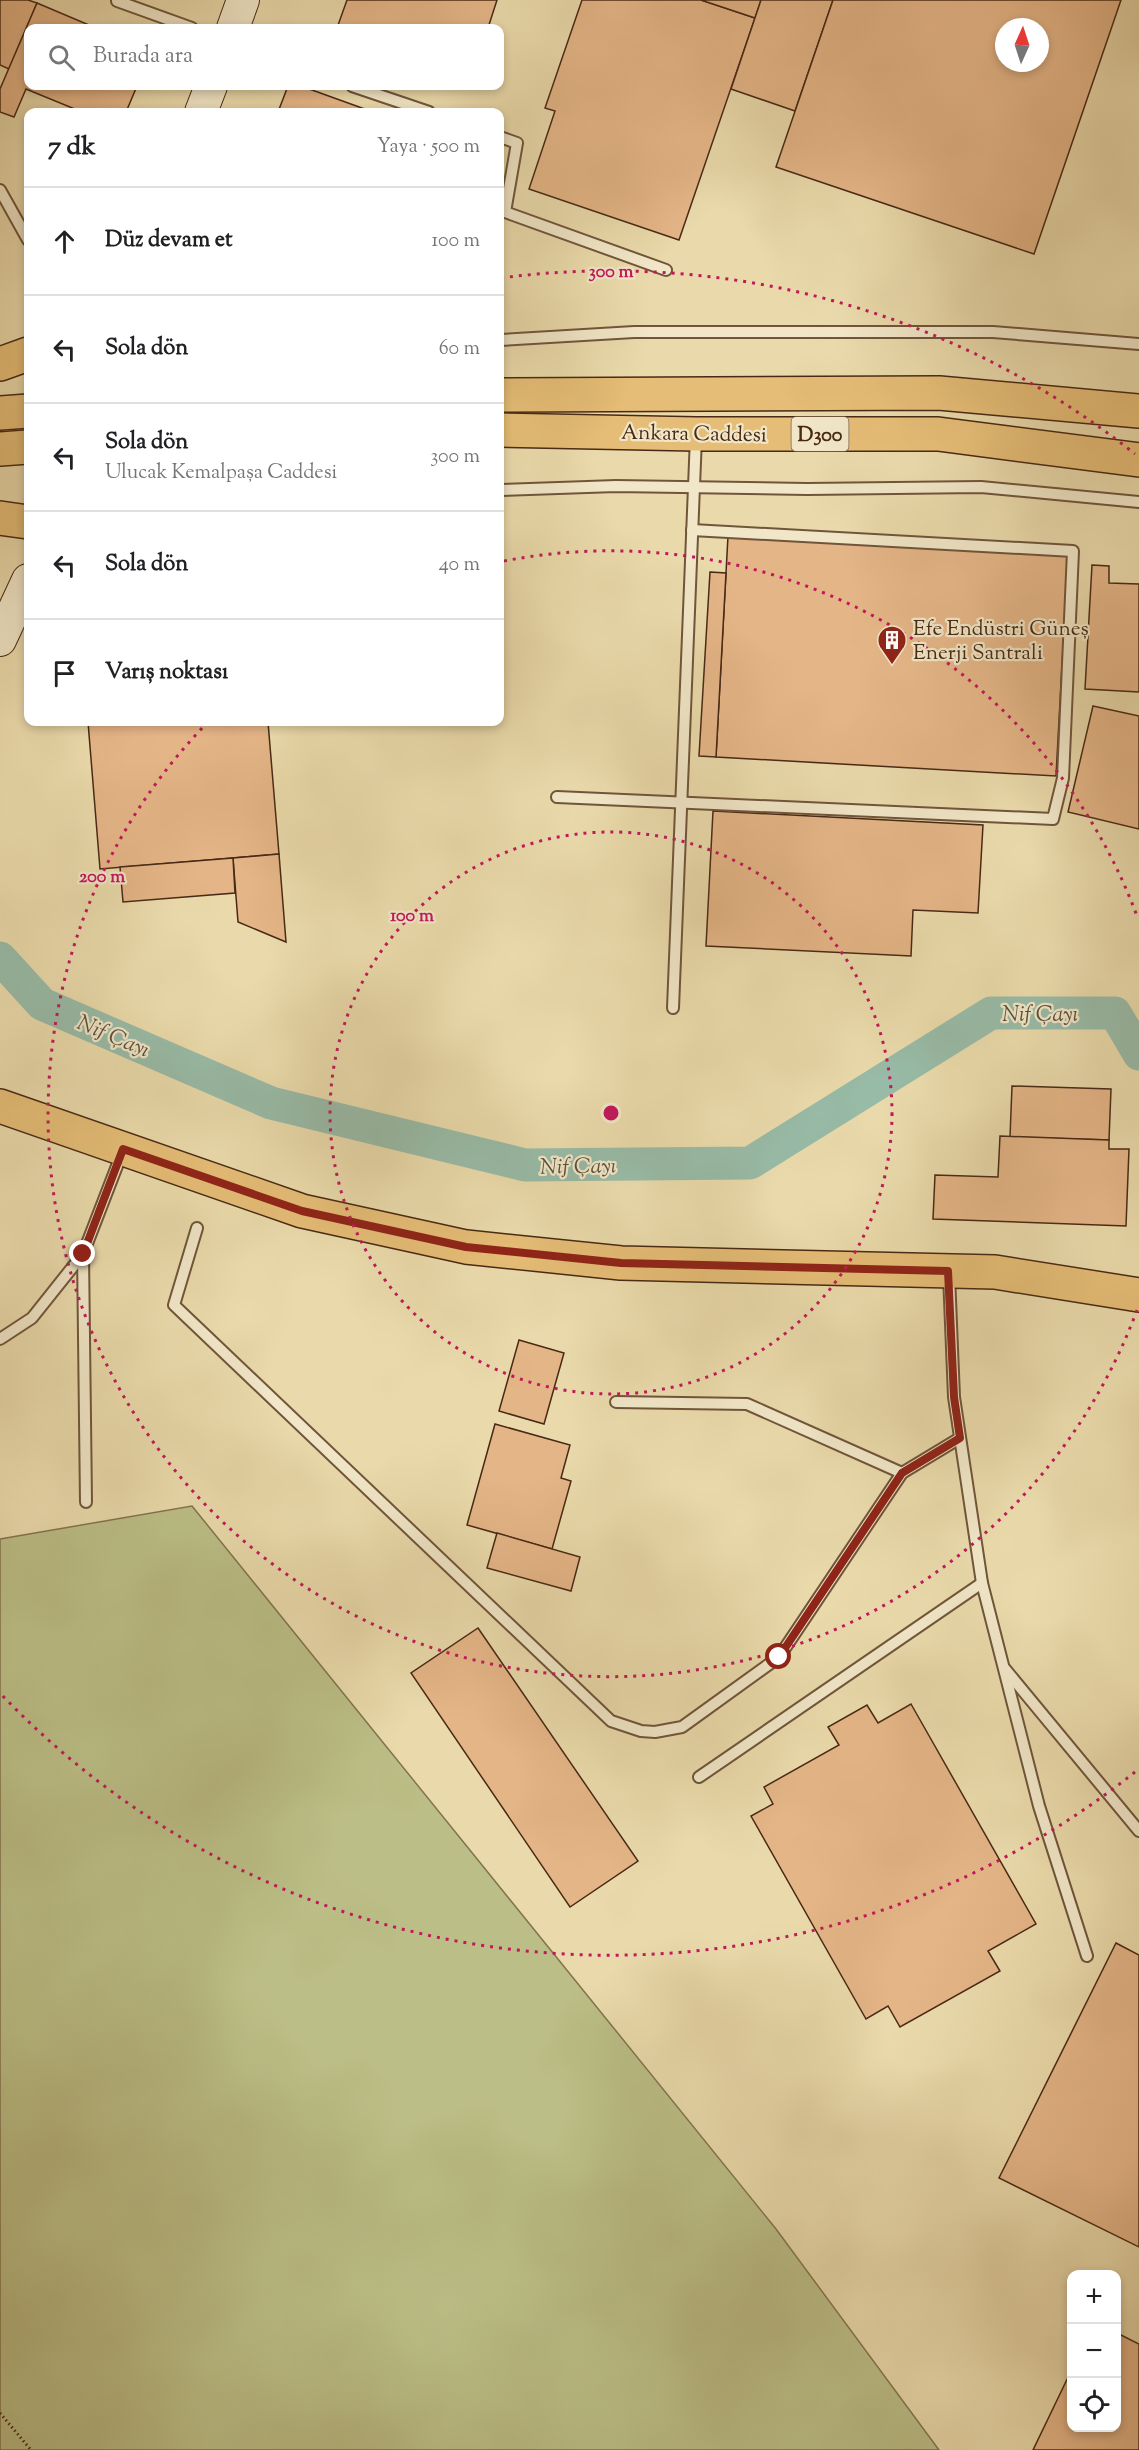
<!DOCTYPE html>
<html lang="tr">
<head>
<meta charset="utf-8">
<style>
	:root { --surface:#fff; --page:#f2f2f2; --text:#202124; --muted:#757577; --line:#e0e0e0 }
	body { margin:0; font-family:"Sorts Mill Goudy",serif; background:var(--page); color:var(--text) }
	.controls { position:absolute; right:18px; bottom:18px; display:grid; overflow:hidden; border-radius:12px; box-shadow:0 3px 9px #0003 }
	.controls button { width:54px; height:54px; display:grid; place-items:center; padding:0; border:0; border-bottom:2px solid var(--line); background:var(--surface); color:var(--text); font:30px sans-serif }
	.compass { position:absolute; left:995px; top:18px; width:54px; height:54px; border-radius:50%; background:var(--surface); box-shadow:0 3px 9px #0003; rotate:3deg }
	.stop { position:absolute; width:18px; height:18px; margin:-14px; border:4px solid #8f2418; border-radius:50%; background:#fff }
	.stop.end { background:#8f2418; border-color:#fff; box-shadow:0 2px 6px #0008 }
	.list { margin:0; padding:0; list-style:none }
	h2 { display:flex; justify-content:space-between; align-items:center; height:78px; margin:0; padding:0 24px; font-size:26px }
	h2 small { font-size:20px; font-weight:400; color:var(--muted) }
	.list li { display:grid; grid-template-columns:39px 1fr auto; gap:18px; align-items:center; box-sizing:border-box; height:108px; padding:0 24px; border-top:2px solid var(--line) }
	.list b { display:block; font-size:22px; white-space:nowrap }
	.list p { margin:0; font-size:20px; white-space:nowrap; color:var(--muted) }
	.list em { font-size:20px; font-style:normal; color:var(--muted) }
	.icon { flex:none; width:33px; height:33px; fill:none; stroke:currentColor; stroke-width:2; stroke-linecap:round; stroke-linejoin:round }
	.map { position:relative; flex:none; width:1139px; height:2450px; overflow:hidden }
	.search { position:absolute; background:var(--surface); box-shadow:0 3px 9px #0003; left:24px; top:24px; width:480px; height:66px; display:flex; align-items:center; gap:15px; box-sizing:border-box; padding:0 21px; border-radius:12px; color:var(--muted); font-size:22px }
	.panel { position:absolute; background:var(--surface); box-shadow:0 3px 9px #0003; left:24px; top:108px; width:480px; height:618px; border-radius:12px }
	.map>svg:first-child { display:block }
	.green { fill:#bbbe86; stroke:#82744e; stroke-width:1.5 }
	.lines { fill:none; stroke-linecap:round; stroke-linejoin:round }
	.river { stroke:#98bba7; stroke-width:33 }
	.building { fill:#e4b587; stroke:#482915; stroke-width:1.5; fill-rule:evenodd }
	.lane-casing { stroke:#70553a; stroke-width:14 }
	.secondary-casing { stroke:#482915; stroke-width:34 }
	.primary-casing { stroke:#482915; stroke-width:36 }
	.highway-casing { stroke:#482915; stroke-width:36 }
	.path { stroke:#482915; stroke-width:3; stroke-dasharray:1.5 3; stroke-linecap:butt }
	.lane { stroke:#f1e7c8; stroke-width:10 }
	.secondary { stroke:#f1e7c8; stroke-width:32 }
	.primary { stroke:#e5bd76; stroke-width:33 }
	.highway { stroke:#e5bd76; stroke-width:33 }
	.route { stroke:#8f2418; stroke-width:8 }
	.ring { fill:none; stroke:#c2185b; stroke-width:3; stroke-dasharray:3 6 }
	.labels { text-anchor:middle; stroke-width:4.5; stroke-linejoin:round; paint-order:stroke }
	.shield { fill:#f1e7c8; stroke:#7b624b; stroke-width:1.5 }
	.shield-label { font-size:20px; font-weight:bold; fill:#482915 }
	.street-label { font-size:21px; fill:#482915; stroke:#f1e7c8 }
	.poi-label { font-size:21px; fill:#482915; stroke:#f1e7c8; text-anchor:start }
	.water-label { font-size:22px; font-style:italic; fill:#5c4e3a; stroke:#f1e7c8 }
	.centre { fill:#c2185b; stroke:#f1e7c8; stroke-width:3 }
	.ring-label { font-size:18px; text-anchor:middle; font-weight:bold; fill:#c2185b; stroke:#f1e7c8; stroke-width:4.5; stroke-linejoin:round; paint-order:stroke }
</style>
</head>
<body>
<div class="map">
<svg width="1139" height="2450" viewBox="0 0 1139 2450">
	<rect width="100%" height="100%" fill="#eadaab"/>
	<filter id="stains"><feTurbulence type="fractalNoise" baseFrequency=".00333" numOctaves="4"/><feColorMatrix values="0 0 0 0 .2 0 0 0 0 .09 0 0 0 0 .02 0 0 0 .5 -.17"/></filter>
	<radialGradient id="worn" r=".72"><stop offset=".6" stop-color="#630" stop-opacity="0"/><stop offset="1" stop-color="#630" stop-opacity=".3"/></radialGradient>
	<path class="green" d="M 192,1506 L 776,2229 L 939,2450 L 0,2450 L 0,1539 Z"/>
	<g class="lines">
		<path class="river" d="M 0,958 L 42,1004 L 271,1103 L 525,1165 L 750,1163 L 991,1013 L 1115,1013 L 1139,1054"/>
	</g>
	<g class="building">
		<path d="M 0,0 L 28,0 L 37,3 L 9,69 L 0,65 Z"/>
		<path d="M 347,0 L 497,0 L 488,28 L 337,28 Z"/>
		<path d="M 582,0 L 701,0 L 755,18 L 679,240 L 529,189 L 555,111 L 545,108 Z"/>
		<path d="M 701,0 L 761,0 L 755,18 Z"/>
		<path d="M 761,0 L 833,0 L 795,111 L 731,89 Z"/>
		<path d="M 833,0 L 1121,0 L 1034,254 L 776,167 ZM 1004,27 L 1040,27 L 1040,63 L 1004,63 Z"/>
		<path d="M 37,3 L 96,28 L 28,28 L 28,86 L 137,86 L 126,112 L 82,112 L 26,89 L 14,117 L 0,112 L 0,89 Z"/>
		<path d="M 288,86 L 301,86 L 373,112 L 278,112 Z"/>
		<path d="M 728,536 L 1068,555 L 1056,776 L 716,757 Z"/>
		<path d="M 1092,565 L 1109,566 L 1109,583 L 1139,584 L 1139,692 L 1085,689 Z"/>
		<path d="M 710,572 L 726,573 L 716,757 L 699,756 Z"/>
		<path d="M 1093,706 L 1139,716 L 1139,829 L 1068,812 Z"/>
		<path d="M 88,722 L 268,722 L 279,854 L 100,869 Z"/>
		<path d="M 713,811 L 983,825 L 978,913 L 913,910 L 911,956 L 706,946 Z"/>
		<path d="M 279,854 L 286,942 L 238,922 L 233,858 Z"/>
		<path d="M 233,858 L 235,893 L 123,902 L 120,867 Z"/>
		<path d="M 1012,1086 L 1111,1089 L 1109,1140 L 1010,1137 Z"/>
		<path d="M 1000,1136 L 1109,1140 L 1109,1149 L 1129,1149 L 1126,1226 L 933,1219 L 935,1175 L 998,1177 Z"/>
		<path d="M 519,1340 L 564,1353 L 544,1424 L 499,1411 Z"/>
		<path d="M 495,1424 L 570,1445 L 561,1478 L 571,1481 L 552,1549 L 467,1525 Z"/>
		<path d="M 497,1533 L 580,1557 L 571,1591 L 487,1568 Z"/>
		<path d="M 478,1628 L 638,1861 L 570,1907 L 411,1673 Z"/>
		<path d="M 911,1704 L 1036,1924 L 988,1951 L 1000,1971 L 900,2027 L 888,2006 L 866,2019 L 751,1816 L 773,1804 L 764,1787 L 839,1745 L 828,1727 L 867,1705 L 878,1723 Z"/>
		<path d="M 1116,1943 L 1139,1955 L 1139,2247 L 999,2178 Z"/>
		<path d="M 1119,2334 L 1139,2344 L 1139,2450 L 1033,2450 L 1072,2369 L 1072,2428 L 1116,2428 L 1116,2335 Z"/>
	</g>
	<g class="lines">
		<g class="lane-casing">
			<g id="lane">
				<path d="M 117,1 L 192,28"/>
				<path d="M 352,86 L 429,112"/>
				<path d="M 500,137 L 517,143 L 505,212 L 666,270"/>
				<path d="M 0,190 L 28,240"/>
				<path d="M 500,340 L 634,332 L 993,332 L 1139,344"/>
				<path d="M 500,490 L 616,486 L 807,489 L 981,487 L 1139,502"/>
				<path d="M 557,797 L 1053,819 L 1063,778 L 1073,551 L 692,530"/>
				<path d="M 673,1008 L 696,437"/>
				<path d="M 197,1228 L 174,1305 L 611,1721 L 641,1731 L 655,1732 L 682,1727 L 779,1657 L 902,1473 L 960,1438"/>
				<path d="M 949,1275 L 954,1397 L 982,1583 L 1039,1806 L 1087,1956"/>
				<path d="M 0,1339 L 32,1318 L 83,1254"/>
				<path d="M 616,1402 L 747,1404 L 902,1473"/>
				<path d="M 86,1502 L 83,1254 L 122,1153"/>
				<path d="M 1005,1669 L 1139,1831"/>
				<path d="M 699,1777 L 982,1583"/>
			</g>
		</g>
		<g class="secondary-casing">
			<g id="secondary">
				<path d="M 233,28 L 243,0"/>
				<path d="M 201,112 L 211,86"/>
				<path d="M 0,640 L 28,580"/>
			</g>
		</g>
		<g class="primary-casing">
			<path id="primary" d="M 0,1106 L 302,1211 L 466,1247 L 621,1263 L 995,1272 L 1139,1295"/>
		</g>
		<g class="highway-casing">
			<g id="highway">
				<path d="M 0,364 L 28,354"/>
				<path d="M 500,395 L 939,393 L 1139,411"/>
				<path d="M 0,413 L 28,411"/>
				<path d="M 500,430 L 696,434 L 938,434 L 1139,460"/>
				<path d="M 0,449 L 28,447"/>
				<path d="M 0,518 L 28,522"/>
			</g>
		</g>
		<path class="path" d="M 0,2413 L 31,2450"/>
		<use href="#lane" class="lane"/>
		<use href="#secondary" class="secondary"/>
		<use href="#primary" class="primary"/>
		<use href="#highway" class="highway"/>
	</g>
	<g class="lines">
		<path class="route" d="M 83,1254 L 123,1149 L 302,1211 L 466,1247 L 621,1263 L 948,1271 L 954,1397 L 960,1438 L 902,1473 L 779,1657"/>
	</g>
	<g class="ring">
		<circle cx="611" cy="1113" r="281"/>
		<path d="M1137 1310A562 562 0 1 1 207 723M504 561A562 562 0 0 1 1137 916"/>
		<path d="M1135 1772A842 842 0 0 1 0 1693M501 278A842 842 0 0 1 1135 454"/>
	</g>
	<defs>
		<g id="building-pin" transform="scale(1.5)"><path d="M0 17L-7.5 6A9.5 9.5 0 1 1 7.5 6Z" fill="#8f2418" stroke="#f1e7c8"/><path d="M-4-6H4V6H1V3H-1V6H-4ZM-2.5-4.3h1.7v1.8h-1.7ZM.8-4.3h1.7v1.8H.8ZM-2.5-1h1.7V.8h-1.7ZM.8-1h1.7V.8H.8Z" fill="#fff"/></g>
	</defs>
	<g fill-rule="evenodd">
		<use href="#building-pin" x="892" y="640"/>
	</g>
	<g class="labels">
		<rect class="shield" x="791.5" y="417" width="57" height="34" rx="4.5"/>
		<g class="shield-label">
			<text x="820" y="441">D300</text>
		</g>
		<g class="street-label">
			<text transform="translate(694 433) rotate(1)" y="7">Ankara Caddesi</text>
		</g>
		<g class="poi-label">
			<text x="913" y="635">Efe Endüstri Güneş<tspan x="913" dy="24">Enerji Santrali</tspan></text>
		</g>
		<g class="water-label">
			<text x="1040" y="1021">Nif Çayı</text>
			<text transform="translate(114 1035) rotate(23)" y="8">Nif Çayı</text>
			<text transform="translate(578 1165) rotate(-1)" y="8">Nif Çayı</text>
		</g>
	</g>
	<circle cx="611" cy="1113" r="9" class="centre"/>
	<g class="ring-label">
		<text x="611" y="277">300 m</text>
		<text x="102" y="882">200 m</text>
		<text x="412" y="921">100 m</text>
	</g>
	<rect width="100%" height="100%" filter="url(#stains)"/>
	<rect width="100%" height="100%" fill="url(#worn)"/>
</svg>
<div class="controls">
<button>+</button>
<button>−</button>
<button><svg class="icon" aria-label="locate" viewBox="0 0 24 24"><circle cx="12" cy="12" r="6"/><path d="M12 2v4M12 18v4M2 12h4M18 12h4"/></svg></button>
</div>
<svg class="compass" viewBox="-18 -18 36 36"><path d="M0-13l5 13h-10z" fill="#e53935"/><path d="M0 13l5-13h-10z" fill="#757577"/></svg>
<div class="stop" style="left:779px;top:1657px"></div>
<div class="stop end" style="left:83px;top:1254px"></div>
<div class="search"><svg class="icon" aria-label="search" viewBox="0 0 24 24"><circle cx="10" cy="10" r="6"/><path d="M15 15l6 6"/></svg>Burada ara</div>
<section class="panel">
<h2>7 dk<small>Yaya · 500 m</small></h2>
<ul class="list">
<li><svg class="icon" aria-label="ahead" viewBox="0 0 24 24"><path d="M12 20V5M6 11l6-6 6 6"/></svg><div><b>Düz devam et</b></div><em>100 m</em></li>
<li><svg class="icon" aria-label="left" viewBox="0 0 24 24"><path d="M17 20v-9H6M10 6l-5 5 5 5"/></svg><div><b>Sola dön</b></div><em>60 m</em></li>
<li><svg class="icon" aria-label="left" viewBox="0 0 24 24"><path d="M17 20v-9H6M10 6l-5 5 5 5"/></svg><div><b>Sola dön</b><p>Ulucak Kemalpaşa Caddesi</p></div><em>300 m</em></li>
<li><svg class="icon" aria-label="left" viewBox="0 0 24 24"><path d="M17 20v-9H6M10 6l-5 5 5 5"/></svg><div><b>Sola dön</b></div><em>40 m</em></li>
<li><svg class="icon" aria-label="arrive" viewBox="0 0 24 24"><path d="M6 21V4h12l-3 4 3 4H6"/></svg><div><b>Varış noktası</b></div></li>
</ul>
</section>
</div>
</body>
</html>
